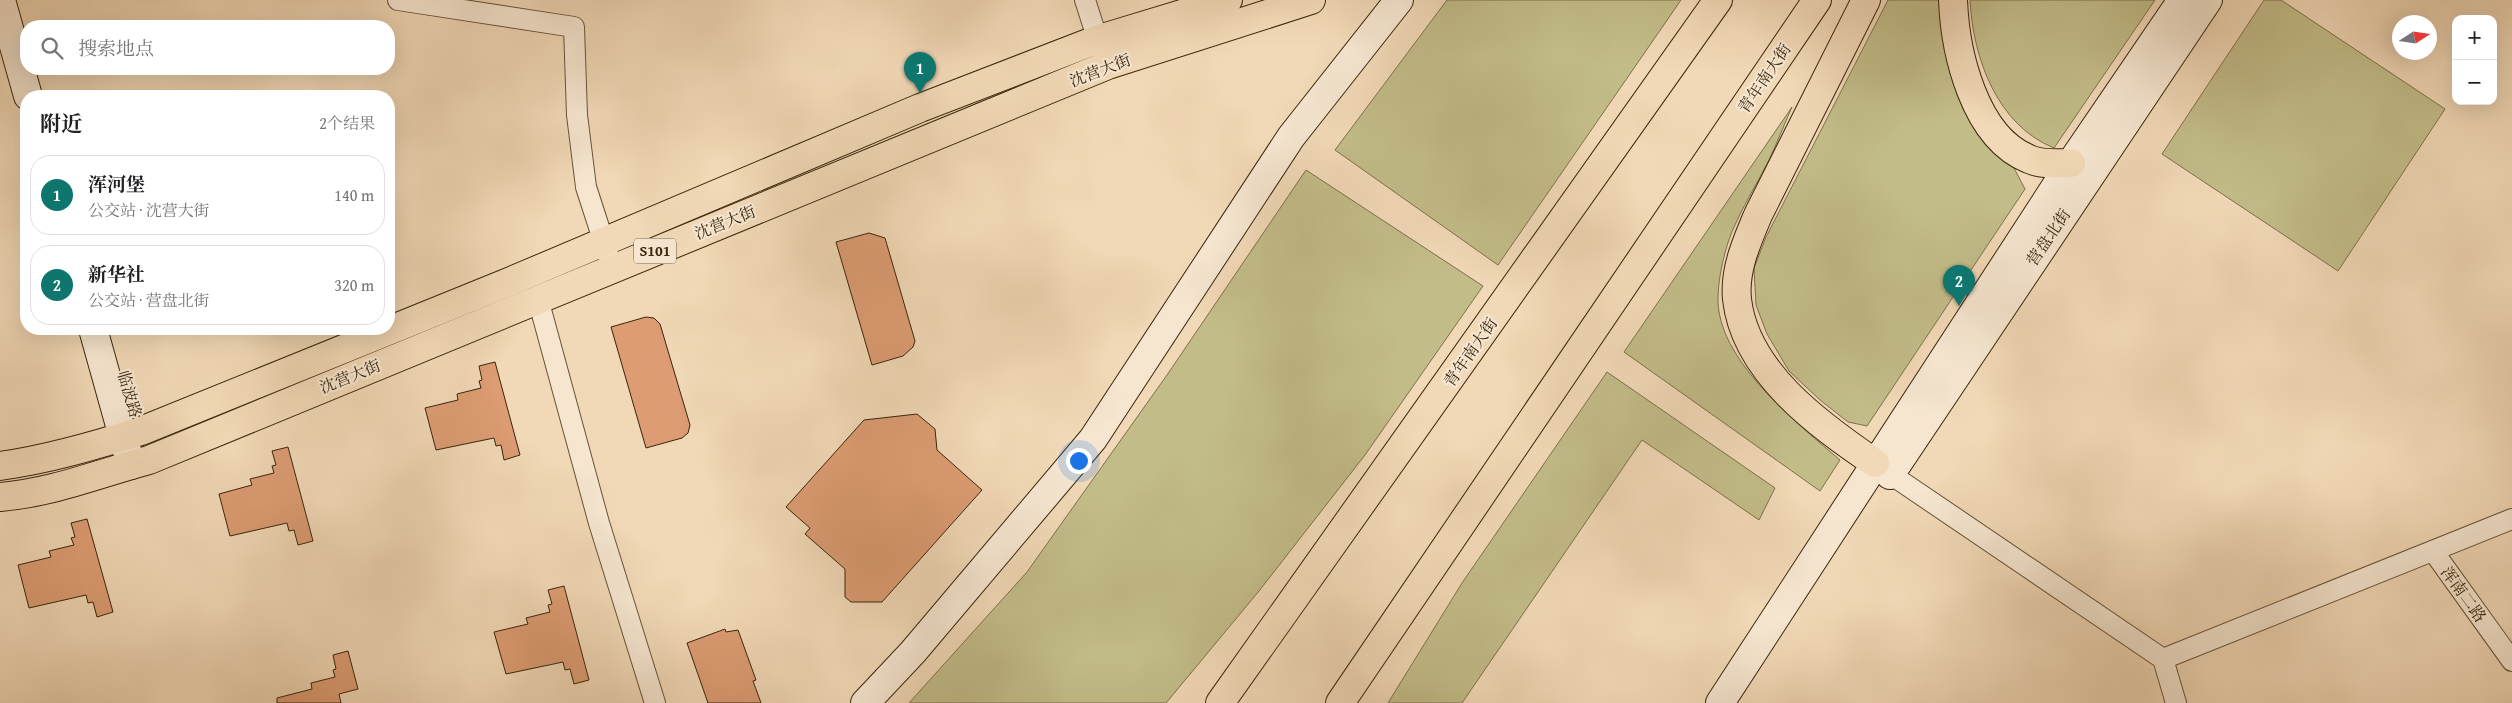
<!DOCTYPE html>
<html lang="zh">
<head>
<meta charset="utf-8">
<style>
	:root { --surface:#fff; --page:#f2f2f2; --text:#202124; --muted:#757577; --line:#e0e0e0; --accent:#0f766e }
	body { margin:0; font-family:"Gentium Book Plus","Noto Serif SC",serif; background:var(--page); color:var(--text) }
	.controls { position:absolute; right:15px; top:15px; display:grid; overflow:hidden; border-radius:10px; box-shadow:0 5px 20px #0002 }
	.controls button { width:45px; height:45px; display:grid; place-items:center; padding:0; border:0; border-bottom:1px solid var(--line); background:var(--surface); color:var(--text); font:25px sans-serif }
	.compass { position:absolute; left:2392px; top:15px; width:45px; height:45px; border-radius:50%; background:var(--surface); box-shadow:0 5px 20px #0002; rotate:78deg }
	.you { position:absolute; left:1078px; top:460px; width:18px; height:18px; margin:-12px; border:4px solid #fff; border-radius:50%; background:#1a73e8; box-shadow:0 0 0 8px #1a73e833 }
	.badge { display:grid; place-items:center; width:32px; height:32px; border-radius:50%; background:var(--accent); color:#fff; font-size:16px; font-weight:700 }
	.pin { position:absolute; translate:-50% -41px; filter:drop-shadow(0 1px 2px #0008) }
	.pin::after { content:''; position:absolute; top:26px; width:18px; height:15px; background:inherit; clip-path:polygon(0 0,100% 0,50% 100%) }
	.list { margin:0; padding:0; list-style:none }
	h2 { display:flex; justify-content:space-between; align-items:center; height:65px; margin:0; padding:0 20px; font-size:21px }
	h2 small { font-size:16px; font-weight:400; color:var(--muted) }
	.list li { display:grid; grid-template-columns:32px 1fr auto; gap:15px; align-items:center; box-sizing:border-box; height:80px; margin:0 10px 10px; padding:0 10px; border:1px solid var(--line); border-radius:20px }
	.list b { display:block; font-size:19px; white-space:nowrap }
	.list p { margin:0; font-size:16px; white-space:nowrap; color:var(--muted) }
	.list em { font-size:16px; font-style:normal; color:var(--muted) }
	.icon { flex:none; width:28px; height:28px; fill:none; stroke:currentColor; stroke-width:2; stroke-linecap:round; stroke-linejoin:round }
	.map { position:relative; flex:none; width:2512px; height:703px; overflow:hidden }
	.search { position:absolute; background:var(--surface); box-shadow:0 5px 20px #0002; left:20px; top:20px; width:375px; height:55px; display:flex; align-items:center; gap:12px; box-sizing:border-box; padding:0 18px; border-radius:20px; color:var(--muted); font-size:19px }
	.panel { position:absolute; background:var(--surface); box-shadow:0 5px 20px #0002; left:20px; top:90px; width:375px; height:245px; border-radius:20px }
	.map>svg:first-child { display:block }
	.green { fill:#c2bc88; stroke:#7d704a }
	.building { fill:#dd9c73; stroke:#38250c }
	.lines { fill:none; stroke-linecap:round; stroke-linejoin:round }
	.street-casing { stroke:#665236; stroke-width:22 }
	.secondary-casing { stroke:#38250c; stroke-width:30 }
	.primary-casing { stroke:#38250c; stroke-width:30 }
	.highway-casing { stroke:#38250c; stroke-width:30 }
	.street { stroke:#f6e6d0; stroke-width:20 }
	.secondary { stroke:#f6e6d0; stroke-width:28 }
	.primary { stroke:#f1d8b6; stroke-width:28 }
	.highway { stroke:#f1d8b6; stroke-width:28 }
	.labels { text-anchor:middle; stroke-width:4.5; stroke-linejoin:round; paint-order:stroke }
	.shield { fill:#f6e6d0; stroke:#715f47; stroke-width:1 }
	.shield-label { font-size:15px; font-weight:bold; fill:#38250c }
	.street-label { font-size:16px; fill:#38250c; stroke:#f6e6d0 }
</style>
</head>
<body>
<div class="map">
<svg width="2512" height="703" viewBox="0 0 2512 703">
	<rect width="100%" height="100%" fill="#f1d8b6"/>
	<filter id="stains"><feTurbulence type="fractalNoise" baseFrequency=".004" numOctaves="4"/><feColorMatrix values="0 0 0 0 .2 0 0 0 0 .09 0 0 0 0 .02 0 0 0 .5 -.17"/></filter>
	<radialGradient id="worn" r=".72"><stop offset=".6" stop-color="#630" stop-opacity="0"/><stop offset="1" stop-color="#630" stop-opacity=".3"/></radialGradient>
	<g class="green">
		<path d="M 1447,0 L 1681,0 L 1498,265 L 1335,150 Z"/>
		<path d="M 1888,0 L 1944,0 L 1994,142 L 2014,168 L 2025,189 L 1867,426 L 1848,422 L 1820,400 L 1789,371 L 1767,334 L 1756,305 L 1754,268 L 1766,237 Z"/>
		<path d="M 1970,0 L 2155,0 L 2054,148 C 1997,125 1973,58 1970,0 Z"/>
		<path d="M 2264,0 L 2281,0 L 2445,109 L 2338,271 L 2162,154 Z"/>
		<path d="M 1792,107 C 1784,125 1777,143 1769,160 C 1758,182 1744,204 1734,227 C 1724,249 1715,289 1719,312 C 1728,368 1799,425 1840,460 L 1820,491 L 1624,352 Z"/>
		<path d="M 1306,170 L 1483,286 L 1365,455 L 1259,591 L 1166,703 L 909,703 L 1027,572 L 1167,375 Z"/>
		<path d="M 1607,372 L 1775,488 L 1759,520 L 1642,440 L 1462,703 L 1388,703 L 1462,583 Z"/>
	</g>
	<g class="building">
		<path d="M 869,233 L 885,238 L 915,341 L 913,347 L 903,356 L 872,365 L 836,242 Z"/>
		<path d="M 646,317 L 654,318 L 660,324 L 690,425 L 688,433 L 682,438 L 646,448 L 611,327 Z"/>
		<path d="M 495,362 L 520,455 L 504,460 L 501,445 L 496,446 L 494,438 L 436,450 L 425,408 L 458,400 L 457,394 L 481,388 L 479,381 L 482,380 L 479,366 Z"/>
		<path d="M 917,414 L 935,429 L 937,450 L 982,490 L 882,602 L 851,602 L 845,597 L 845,569 L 805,534 L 810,528 L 786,507 L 864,420 Z"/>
		<path d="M 288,447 L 313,541 L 298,545 L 294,530 L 289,531 L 287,523 L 230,536 L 219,494 L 252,485 L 250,479 L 274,473 L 272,466 L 276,465 L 272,451 Z"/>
		<path d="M 87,519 L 113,612 L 97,617 L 93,602 L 88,603 L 86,595 L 29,608 L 18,565 L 51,557 L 49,551 L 74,545 L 71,538 L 75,537 L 71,523 Z"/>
		<path d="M 564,586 L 589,680 L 574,684 L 570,669 L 565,670 L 563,662 L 506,674 L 494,632 L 528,624 L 526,618 L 550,612 L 548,605 L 552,604 L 548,590 Z"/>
		<path d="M 725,629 L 726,632 L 738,630 L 756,680 L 753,681 L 761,703 L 708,703 L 687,643 Z"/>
		<path d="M 348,651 L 358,689 L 339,694 L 341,703 L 277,703 L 277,698 L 312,689 L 311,683 L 335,677 L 333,670 L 336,669 L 333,655 Z"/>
	</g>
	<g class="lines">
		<g class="street-casing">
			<g id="street">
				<path d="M 398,0 L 574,27 L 577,115 L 586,187 L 608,255"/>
				<path d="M 1085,0 L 1102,53"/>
				<path d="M 538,299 L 599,523 L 655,703"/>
				<path d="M 1880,467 L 2163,659 L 2176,703"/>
				<path d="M 2433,551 L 2512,661"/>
				<path d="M 2163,659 L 2512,519"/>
			</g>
		</g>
		<g class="secondary-casing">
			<g id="secondary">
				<path d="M 1,0 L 28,96"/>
				<path d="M 93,329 L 131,465"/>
				<path d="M 1890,475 L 2208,0"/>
				<path d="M 865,703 L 913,652 L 1093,439 L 1291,137 L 1399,0"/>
				<path d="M 1720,703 L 2071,163 L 2182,0"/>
			</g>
		</g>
		<g class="primary-casing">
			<g id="primary">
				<path d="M 0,466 C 49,459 94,446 141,431 L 504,284 L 920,108 L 1096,40 L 1228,0"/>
				<path d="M 0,497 C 55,492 97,474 149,460 L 1108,65 L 1311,0"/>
			</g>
		</g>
		<g class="highway-casing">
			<g id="highway">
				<path d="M 1866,0 L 1758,215 C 1747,241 1734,270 1737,299 C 1745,372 1819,425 1875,463"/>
				<path d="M 1953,0 C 1955,52 1974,137 2029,159 C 2042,165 2057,163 2071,163"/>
				<path d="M 1220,703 L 1718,0"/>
				<path d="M 1340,703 L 1817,0"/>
			</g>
		</g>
		<use href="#street" class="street"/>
		<use href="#secondary" class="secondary"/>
		<use href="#primary" class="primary"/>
		<use href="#highway" class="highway"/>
	</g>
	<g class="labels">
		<rect class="shield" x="634" y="238.5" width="42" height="25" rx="4"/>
		<g class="shield-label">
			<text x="655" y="256">S101</text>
		</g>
		<g class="street-label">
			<text transform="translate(1100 70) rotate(-21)" y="6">沈营大街</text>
			<text transform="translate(1764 78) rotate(-56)" y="6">青年南大街</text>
			<text transform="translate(725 222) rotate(-22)" y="6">沈营大街</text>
			<text transform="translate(2048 237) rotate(-56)" y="6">营盘北街</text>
			<text transform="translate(1470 352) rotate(-55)" y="6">青年南大街</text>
			<text transform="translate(350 376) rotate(-22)" y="6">沈营大街</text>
			<text transform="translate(130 394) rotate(74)" y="6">临波路</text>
			<text transform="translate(2464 594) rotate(54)" y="6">浑南二路</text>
		</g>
	</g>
	<rect width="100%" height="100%" filter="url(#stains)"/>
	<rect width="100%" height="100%" fill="url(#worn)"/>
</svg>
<div class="controls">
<button>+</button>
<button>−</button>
</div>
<svg class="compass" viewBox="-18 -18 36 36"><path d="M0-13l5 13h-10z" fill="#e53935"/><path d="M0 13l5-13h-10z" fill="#757577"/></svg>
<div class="you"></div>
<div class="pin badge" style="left:920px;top:93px">1</div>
<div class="pin badge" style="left:1959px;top:306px">2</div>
<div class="search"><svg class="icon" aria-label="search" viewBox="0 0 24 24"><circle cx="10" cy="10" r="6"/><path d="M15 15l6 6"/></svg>搜索地点</div>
<section class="panel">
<h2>附近<small>2个结果</small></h2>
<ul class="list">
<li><span class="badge">1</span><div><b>浑河堡</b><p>公交站 · 沈营大街</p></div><em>140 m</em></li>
<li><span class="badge">2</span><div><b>新华社</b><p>公交站 · 营盘北街</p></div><em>320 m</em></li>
</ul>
</section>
</div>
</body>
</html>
